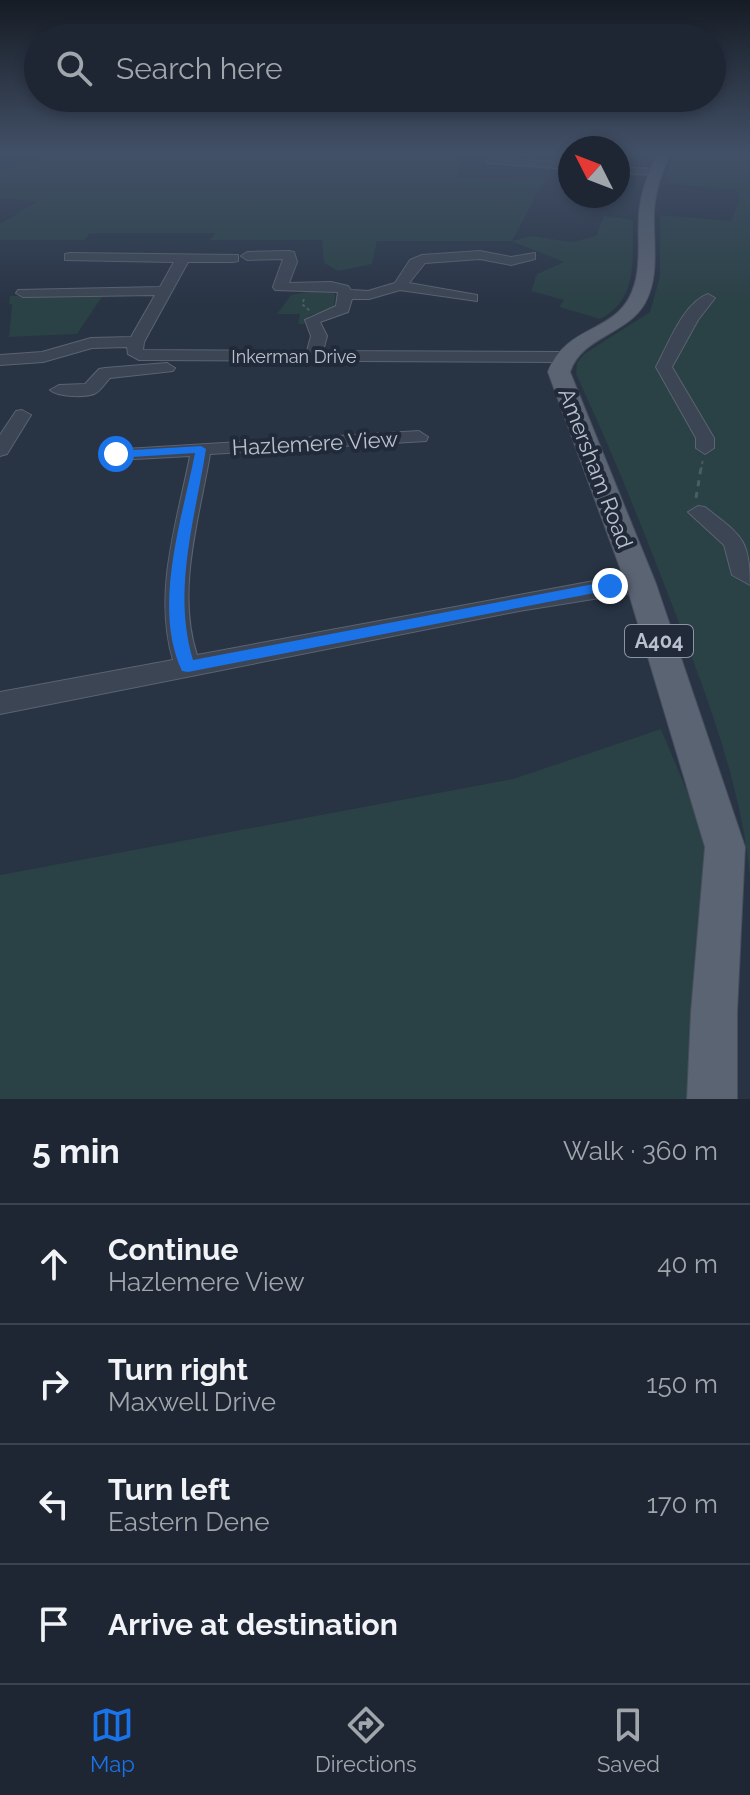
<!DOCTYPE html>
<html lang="en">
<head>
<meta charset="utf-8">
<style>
	:root { --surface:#1e2633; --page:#262e3b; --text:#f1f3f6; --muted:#a1a5ac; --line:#3c434e; --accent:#1a73e8 }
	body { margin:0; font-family:Raleway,sans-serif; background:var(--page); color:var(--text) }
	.compass { position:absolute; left:558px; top:136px; width:72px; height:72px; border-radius:50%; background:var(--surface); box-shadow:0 4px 12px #0003; rotate:312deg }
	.stop { position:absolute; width:24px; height:24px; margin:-18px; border:6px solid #1a73e8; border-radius:50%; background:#fff }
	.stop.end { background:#1a73e8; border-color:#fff; box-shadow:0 2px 8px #0008 }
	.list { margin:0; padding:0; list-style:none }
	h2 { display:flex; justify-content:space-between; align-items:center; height:104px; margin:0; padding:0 32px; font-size:34px }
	h2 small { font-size:26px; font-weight:400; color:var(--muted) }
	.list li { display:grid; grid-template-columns:52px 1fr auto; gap:24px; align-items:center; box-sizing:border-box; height:120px; padding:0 32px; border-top:2px solid var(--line) }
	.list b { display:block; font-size:30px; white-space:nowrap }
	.list p { margin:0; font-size:26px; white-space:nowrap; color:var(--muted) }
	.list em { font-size:26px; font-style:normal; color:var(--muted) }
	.icon { flex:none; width:44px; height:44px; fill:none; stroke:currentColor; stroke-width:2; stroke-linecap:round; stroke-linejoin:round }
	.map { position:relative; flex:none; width:750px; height:1099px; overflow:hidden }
	.search { position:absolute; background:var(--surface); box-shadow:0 4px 12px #0003; left:24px; right:24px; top:24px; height:88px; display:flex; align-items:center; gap:20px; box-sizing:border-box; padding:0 28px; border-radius:44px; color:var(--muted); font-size:30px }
	.sheet { height:584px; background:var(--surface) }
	nav { display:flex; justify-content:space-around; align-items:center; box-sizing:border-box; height:112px; border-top:2px solid var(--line); background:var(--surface); font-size:22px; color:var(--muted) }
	nav a { display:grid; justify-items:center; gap:4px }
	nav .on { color:var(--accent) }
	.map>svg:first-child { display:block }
	.green { fill:#2a4145 }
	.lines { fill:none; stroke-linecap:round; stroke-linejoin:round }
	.minor-casing { stroke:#5b6371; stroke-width:2 }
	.major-casing { stroke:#464e5d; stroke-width:2 }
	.path-far1 { stroke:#485e61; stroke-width:2; stroke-dasharray:3 3; stroke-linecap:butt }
	.path { stroke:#485e61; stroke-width:3; stroke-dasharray:6 6; stroke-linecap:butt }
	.minor { fill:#3c4553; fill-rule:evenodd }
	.major { fill:#5b6473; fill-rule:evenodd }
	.route { fill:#1a73e8 }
	.labels { text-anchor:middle; stroke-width:8; stroke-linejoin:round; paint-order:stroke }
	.far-street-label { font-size:18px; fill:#bac1cd; stroke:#212a39 }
	.shield { fill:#212a39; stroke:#8c94a1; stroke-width:2 }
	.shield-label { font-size:20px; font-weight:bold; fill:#bac1cd }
	.street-label { font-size:22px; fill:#bac1cd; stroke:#212a39 }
</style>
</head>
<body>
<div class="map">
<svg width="750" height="1099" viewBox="0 0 750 1099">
	<rect width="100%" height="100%" fill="#283344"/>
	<g class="green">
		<path d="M 60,153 L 459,153 L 458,178 L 545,179 L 512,241 L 531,236 L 572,242 L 596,236 L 604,216 L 633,220 C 632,258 639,300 600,319 L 559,307 L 564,300 L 531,291 L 537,274 L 564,262 L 511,241 L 377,241 L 372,264 L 338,271 L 324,263 L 322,240 L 210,240 L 215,233 L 90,233 L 84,240 L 0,240 L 0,224 L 36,202 L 0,198 L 0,172 Z"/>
		<path d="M 675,153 L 750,153 L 750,877 C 741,785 708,700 676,615 C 645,534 613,453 576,374 L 577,363 L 584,354 L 650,312 L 660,276 L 660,215 L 731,221 L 740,200 L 737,190 L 663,183 Z"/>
		<path d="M 324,289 L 335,294 L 334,308 L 309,316 L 304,324 L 298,324 L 300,314 L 277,314 L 291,295 Z"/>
		<path d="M 104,294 L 77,334 L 9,337 L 12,304 L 9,304 L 10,296 Z"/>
		<path d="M 661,729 L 710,846 L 690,1099 L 0,1099 L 0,875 L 513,779 Z"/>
	</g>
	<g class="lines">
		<g class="minor-casing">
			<g id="minor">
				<path d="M 492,158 L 570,163 L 570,169 L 488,163 L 487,161 Z"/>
				<path d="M 618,167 L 655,169 L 660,172 L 655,175 L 618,173 Z"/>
				<path d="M 289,251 L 294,252 L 297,262 L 289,283 L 331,282 L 348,286 L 351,290 L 368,291 L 395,283 L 410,260 L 422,255 L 480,251 L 511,257 L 535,253 L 535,259 L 511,265 L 480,259 L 425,263 L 409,283 L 477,295 L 477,301 L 400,290 L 369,299 L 352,299 L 348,312 L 320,322 L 327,336 L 323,351 L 562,352 L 570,357 L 562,362 L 139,360 L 128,354 L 127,347 L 92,348 L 43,362 L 0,365 L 0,355 L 42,352 L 91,338 L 131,337 L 155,295 L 23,297 L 16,293 L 18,290 L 160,287 L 174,262 L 65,260 L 65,254 L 70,253 L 238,255 L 238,261 L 233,262 L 188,262 L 144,342 L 143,350 L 307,351 L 311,336 L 305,320 L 336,306 L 338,292 L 275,290 L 273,287 L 283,259 L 247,260 L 241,256 L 247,252 Z"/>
				<path d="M 708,294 L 715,298 L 698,320 L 672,367 L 714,438 L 714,448 L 705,454 L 696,448 L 696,438 L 656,367 C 668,345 683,303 708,294 Z"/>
				<path d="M 167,363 L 175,368 L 173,371 L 110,378 C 106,382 101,390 96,393 C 86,398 58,397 50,390 L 59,385 L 85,384 L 99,369 L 105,368 Z"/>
				<path d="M 22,410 L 31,415 L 7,454 L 0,456 L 0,435 L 16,411 Z"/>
				<path d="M 419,431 L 428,437 L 426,441 L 210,454 C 199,519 176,591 197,655 L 610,578 L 649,578 L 653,584 L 649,590 L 519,611 L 0,714 L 0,692 L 173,660 C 153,592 177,523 190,456 L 116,460 L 109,458 L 106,454 L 109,450 Z"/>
				<path d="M 698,506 L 705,507 C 740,535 750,537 750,585 L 732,575 L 724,545 L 688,512 Z"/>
			</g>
		</g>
		<g class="major-casing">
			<path id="major" d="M 658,153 L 670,153 C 662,172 655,191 654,212 C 653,242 660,276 645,303 C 627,335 582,336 570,372 L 656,584 L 745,847 L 737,1012 L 737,1099 L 687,1099 L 691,1012 L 705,847 L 626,584 L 548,372 C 566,326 610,333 629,298 C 643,273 637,240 639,212 C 641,191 649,172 658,153 Z"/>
		</g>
		<g class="path-far1">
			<path d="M 304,299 L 302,304 L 310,311"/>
			<path d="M 701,470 L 703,459"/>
		</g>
		<path class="path" d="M 696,498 L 701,468"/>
		<use href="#minor" class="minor"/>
		<use href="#major" class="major"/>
	</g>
	<linearGradient id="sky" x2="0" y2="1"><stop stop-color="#161c25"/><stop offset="0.5" stop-color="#425067"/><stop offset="1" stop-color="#425067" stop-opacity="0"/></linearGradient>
	<rect width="750" height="307" fill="url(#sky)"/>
	<path class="route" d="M 201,446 L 206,449 C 195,519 172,591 193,660 L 610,581 L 617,586 L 610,590 L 188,672 L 182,671 C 152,607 182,520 195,453 L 116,458 L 110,454 L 116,451 Z"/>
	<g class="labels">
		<g class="far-street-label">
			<text x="294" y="363">Inkerman Drive</text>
		</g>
		<rect class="shield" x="625" y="625" width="68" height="32" rx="6"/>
		<g class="shield-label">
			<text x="659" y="648">A404</text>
		</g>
		<g class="street-label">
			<text transform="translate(315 443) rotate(-3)" y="8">Hazlemere View</text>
			<text transform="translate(596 468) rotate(69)" y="8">Amersham Road</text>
		</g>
	</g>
</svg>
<svg class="compass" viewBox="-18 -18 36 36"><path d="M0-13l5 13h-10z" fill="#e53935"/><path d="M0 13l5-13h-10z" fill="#a1a5ac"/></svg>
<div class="stop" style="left:116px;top:454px"></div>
<div class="stop end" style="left:610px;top:586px"></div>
<div class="search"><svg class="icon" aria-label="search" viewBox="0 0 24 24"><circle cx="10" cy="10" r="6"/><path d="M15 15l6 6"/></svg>Search here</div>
</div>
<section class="sheet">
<h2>5 min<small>Walk · 360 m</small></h2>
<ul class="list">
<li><svg class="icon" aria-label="ahead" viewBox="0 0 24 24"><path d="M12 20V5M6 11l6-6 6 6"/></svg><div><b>Continue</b><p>Hazlemere View</p></div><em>40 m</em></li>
<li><svg class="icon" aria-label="right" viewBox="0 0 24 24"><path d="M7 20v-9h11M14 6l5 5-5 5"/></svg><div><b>Turn right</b><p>Maxwell Drive</p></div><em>150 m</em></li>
<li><svg class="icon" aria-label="left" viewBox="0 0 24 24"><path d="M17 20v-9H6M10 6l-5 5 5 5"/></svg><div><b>Turn left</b><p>Eastern Dene</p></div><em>170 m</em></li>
<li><svg class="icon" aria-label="arrive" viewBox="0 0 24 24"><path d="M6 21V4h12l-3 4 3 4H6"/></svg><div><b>Arrive at destination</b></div></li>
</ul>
</section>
<nav>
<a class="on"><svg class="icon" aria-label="map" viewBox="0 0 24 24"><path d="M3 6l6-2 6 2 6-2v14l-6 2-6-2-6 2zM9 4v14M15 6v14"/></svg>Map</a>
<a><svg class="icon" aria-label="directions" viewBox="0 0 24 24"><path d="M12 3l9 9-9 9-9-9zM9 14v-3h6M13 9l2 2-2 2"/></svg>Directions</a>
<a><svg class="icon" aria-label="saved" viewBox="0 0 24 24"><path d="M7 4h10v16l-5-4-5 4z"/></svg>Saved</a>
</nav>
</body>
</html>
